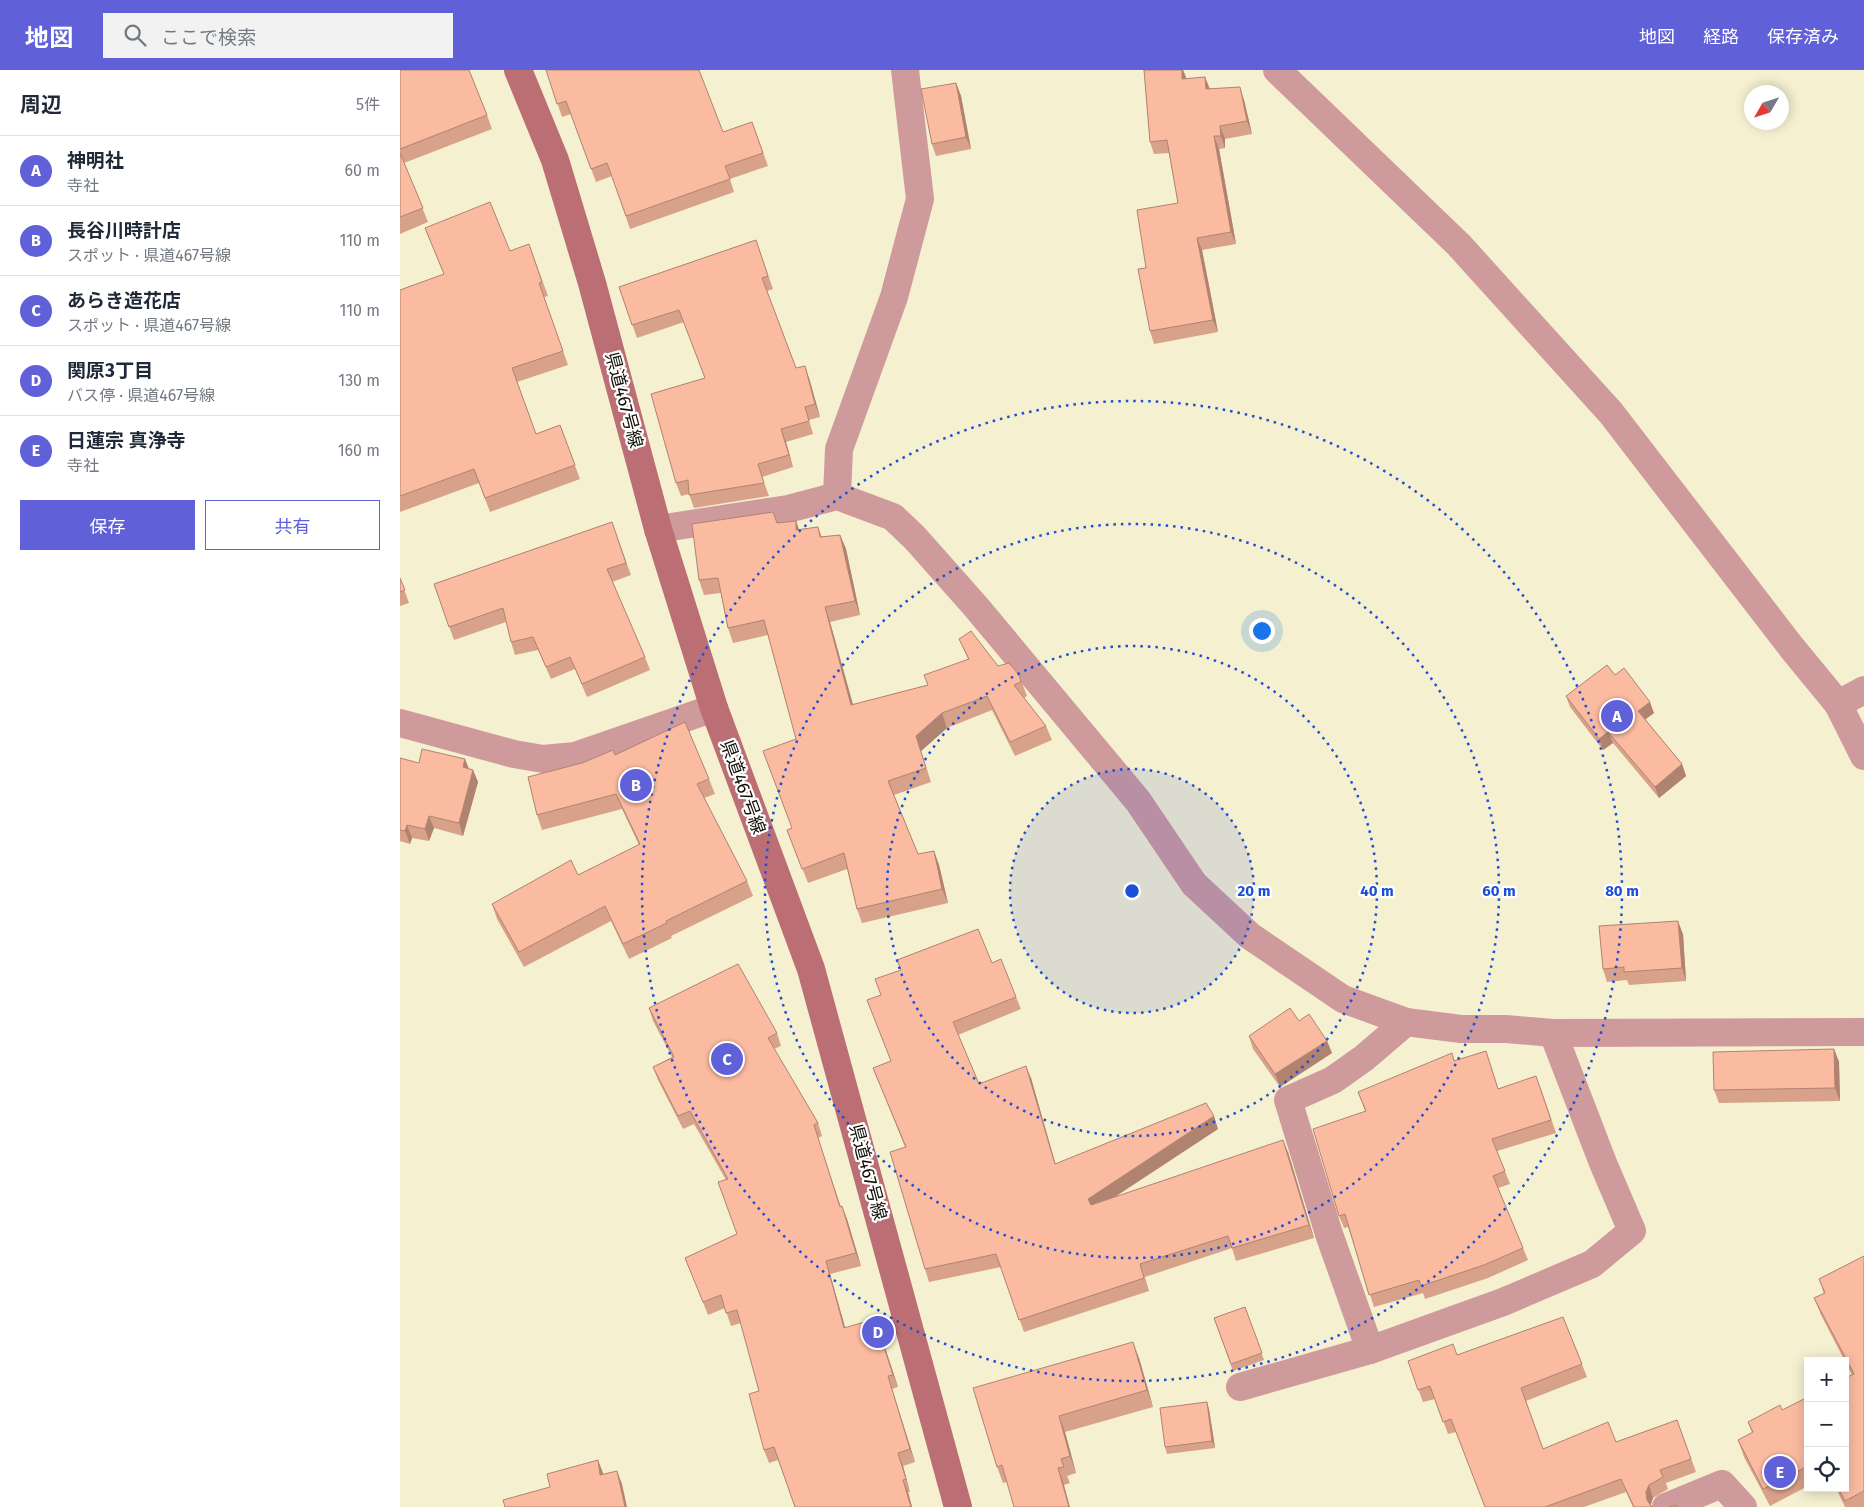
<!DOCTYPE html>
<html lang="ja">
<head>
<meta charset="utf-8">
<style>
	:root { --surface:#fff; --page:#f2f2f3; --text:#1f2937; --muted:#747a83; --line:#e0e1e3; --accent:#6060d8 }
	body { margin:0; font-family:"Fira Sans","Noto Sans JP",sans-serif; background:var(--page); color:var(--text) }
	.controls { position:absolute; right:15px; bottom:15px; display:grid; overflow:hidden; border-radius:0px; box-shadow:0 2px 12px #0003 }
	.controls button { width:45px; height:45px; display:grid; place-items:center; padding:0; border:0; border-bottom:1px solid var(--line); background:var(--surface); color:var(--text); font:25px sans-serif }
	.compass { position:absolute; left:1344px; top:15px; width:45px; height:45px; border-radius:50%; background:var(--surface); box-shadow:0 2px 12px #0003; rotate:231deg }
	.you { position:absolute; left:861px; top:560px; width:18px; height:18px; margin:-12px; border:4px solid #fff; border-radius:50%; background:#1a73e8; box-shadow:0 0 0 8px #1a73e833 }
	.badge { display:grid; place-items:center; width:32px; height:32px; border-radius:50%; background:var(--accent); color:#fff; font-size:16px; font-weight:700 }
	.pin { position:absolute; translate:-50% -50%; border:2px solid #fff; box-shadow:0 1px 5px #0006 }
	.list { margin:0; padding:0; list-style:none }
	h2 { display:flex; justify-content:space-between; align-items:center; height:65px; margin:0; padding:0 20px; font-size:21px }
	h2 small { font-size:16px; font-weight:400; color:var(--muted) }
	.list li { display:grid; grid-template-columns:32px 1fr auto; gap:15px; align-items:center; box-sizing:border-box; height:70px; padding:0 20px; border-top:1px solid var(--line) }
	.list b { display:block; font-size:19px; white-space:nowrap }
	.list p { margin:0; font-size:16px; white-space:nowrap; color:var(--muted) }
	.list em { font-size:16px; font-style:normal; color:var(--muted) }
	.actions { display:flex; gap:10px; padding:15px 20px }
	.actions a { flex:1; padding:11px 0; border:1px solid var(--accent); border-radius:0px; text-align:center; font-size:18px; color:var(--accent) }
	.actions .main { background:var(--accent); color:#fff }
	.icon { flex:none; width:28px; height:28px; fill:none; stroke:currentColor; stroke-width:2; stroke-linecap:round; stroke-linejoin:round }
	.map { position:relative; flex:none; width:1464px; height:1437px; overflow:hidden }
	header { display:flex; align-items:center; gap:30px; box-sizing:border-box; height:70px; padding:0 25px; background:var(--accent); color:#fff }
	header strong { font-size:24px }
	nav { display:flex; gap:28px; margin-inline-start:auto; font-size:18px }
	.search { width:350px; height:45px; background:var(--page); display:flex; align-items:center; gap:12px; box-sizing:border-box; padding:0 18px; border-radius:0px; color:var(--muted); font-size:19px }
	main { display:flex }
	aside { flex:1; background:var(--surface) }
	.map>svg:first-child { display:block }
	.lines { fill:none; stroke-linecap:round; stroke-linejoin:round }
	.minor { stroke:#cf9a9c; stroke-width:28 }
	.secondary { stroke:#bb6f74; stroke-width:28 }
	.wall { fill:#d8a18a }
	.shaded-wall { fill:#b08371 }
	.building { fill:#fbbba1; stroke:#b08371 }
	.ring { fill:none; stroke:#1d4ed8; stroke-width:2.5; stroke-dasharray:2.5 5 }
	.labels { text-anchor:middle; stroke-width:4.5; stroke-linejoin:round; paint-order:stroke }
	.street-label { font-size:18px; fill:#121006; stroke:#fff }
	.centre { fill:#1d4ed8; stroke:#fff; stroke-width:2.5 }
	.ring-label { font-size:15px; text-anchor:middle; font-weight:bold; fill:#1d4ed8; stroke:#fff; stroke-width:4.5; stroke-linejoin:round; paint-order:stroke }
</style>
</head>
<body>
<header>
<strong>地図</strong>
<div class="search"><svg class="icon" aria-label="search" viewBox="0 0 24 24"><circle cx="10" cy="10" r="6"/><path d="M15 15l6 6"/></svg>ここで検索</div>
<nav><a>地図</a><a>経路</a><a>保存済み</a></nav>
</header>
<main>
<aside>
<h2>周辺<small>5件</small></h2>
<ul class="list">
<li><span class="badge">A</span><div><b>神明社</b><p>寺社</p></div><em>60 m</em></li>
<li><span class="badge">B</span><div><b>長谷川時計店</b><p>スポット · 県道467号線</p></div><em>110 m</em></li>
<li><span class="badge">C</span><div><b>あらき造花店</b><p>スポット · 県道467号線</p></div><em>110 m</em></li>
<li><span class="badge">D</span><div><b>関原3丁目</b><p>バス停 · 県道467号線</p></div><em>130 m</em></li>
<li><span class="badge">E</span><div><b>日蓮宗 真浄寺</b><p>寺社</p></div><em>160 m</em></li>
</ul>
<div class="actions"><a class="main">保存</a><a>共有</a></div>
</aside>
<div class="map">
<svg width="1464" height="1437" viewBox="0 0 1464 1437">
	<rect width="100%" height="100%" fill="#f5f0cf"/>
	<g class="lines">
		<g class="minor">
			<path d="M 877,0 L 1059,175 L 1211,343 L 1392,578 L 1438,634 L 1464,686"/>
			<path d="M 437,426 L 439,379 L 494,227 L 520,129 L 505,0"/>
			<path d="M 258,459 L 388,439 L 437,426 L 493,447 L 515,468 L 577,538 L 738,731 L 794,814 L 850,866 L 943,929 L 1006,952 L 1061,959 L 1106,959 L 1153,963 L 1464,962"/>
			<path d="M 1438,634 L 1464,620"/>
			<path d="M 0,653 L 114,684 L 143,689 L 175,686 L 314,638"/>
			<path d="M 1006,952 L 964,988 L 933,1010 L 888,1030 L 929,1164 L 970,1280 L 1103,1232 L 1192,1194 L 1232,1161 L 1203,1093 L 1153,963"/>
			<path d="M 840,1317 L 970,1280"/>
			<path d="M 1266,1437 L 1322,1414 L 1343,1437"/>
		</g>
		<path class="secondary" d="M 118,0 L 155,90 L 192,213 L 258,459 L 314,638 L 411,899 L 558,1437"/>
	</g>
	<g class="wall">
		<path d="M 0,0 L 87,45 L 92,59 L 4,93 L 28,152 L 0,164 Z"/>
		<path d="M 146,0 L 323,62 L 352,52 L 368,96 L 330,109 L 334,122 L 230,159 L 212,106 L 196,112 L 171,44 L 162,47 Z"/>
		<path d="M 744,0 L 783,0 L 786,9 L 805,7 L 810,19 L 844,30 L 852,64 L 825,69 L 825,78 L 819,79 L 836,174 L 802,180 L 818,262 L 754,274 L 750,261 L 746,198 L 778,133 L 769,83 L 754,84 L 750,72 Z"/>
		<path d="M 556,13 L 561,26 L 571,79 L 536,86 L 532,74 Z"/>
		<path d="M 25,158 L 110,181 L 129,174 L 148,226 L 144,227 L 168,295 L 117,312 L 136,364 L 160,355 L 180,409 L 90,442 L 79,413 L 0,442 L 0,220 L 44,204 Z"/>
		<path d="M 356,170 L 373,219 L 367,221 L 396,298 L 405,296 L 409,308 L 420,347 L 409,350 L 413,364 L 386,372 L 393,397 L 362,407 L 369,426 L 294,438 L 289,424 L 281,426 L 276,413 L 305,308 L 284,252 L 237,268 L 219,217 Z"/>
		<path d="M 373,442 L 377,453 L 396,451 L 399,460 L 418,457 L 422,467 L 440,465 L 446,479 L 460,545 L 430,552 L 453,635 L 528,615 L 568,589 L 559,569 L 598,596 L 619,605 L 627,626 L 624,628 L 646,656 L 652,670 L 615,686 L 592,640 L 547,658 L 521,681 L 531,712 L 494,725 L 518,784 L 534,781 L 539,795 L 548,833 L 462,853 L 457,839 L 447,799 L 408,813 L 387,760 L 392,758 L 396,669 L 368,565 L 333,573 L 328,558 L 321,523 L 304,525 L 299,510 Z"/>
		<path d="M 212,452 L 231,505 L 212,512 L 245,587 L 250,600 L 187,627 L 175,599 L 151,609 L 138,580 L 115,585 L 111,572 L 106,552 L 54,570 L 34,514 Z"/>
		<path d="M 0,508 L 9,533 L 0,536 Z"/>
		<path d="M 1166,626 L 1254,643 L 1245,649 L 1282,694 L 1286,706 L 1259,728 L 1213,673 L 1203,680 L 1170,637 Z"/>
		<path d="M 215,685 L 309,709 L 315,724 L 304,728 L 347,811 L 353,826 L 271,866 L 272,868 L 229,889 L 211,851 L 124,897 L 97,849 L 92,834 L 178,805 L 239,775 L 222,739 L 142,760 L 137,745 Z"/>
		<path d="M 0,688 L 19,693 L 65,689 L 69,699 L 73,700 L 78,712 L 63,766 L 34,758 L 29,771 L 12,768 L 10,774 L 0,771 Z"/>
		<path d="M 1283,864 L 1286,911 L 1229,915 L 1227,910 L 1207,912 L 1203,899 Z"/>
		<path d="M 592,893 L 616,927 L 621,939 L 558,965 L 579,1014 L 631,1008 L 655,1094 L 818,1059 L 715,1127 L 888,1082 L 914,1168 L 836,1191 L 832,1178 L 745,1207 L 749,1221 L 624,1262 L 601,1197 L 529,1212 L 525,1199 L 505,1077 L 473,998 L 491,991 L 481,925 Z"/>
		<path d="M 249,938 L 377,963 L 381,976 L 374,979 L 418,1053 L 422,1066 L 418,1068 L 441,1137 L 447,1149 L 461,1196 L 430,1204 L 445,1258 L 475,1249 L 498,1317 L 492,1319 L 515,1392 L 503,1396 L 510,1422 L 508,1422 L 512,1437 L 395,1437 L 378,1390 L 369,1393 L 364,1380 L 359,1321 L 341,1253 L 331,1256 L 325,1238 L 308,1245 L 285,1188 L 337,1164 L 326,1110 L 294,1054 L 283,1059 L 258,1010 L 253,997 L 272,987 L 253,951 Z"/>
		<path d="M 849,966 L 927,971 L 932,983 L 880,1017 L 853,979 Z"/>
		<path d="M 1434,979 L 1439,992 L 1440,1031 L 1319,1033 L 1314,1020 Z"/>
		<path d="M 1086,981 L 1098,1018 L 1141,1019 L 1156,1063 L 1097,1081 L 1110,1114 L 1098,1118 L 1128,1190 L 1088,1208 L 1025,1229 L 1023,1223 L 974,1237 L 948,1157 L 944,1158 L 939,1146 L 965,1041 L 958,1022 Z"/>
		<path d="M 1464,1186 L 1464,1437 L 1445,1437 L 1436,1418 L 1445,1418 L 1452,1305 L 1421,1245 L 1414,1228 L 1424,1224 L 1419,1209 Z"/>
		<path d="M 845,1237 L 864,1290 L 833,1301 L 814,1248 Z"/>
		<path d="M 1163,1247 L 1187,1307 L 1126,1331 L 1143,1379 L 1216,1372 L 1277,1350 L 1296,1402 L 1266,1413 L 1268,1419 L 1253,1428 L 1251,1434 L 1251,1436 L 1253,1437 L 1233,1437 L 1226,1422 L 1184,1437 L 1085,1437 L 1056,1362 L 1048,1364 L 1035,1329 L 1023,1332 L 1008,1291 L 1057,1285 Z"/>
		<path d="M 739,1288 L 753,1337 L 665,1362 L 676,1403 L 667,1406 L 670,1413 L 664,1415 L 607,1412 L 603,1413 L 597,1397 L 573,1318 Z"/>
		<path d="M 1408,1327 L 1408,1416 L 1370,1436 L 1344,1387 L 1338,1370 L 1352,1363 L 1348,1352 L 1382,1340 Z"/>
		<path d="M 809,1339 L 815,1378 L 767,1384 L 765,1377 Z"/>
	</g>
	<g class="shaded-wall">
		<path d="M 782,0 L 783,0 L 786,7 L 787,21 L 782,9 Z"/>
		<path d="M 805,7 L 810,20 L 806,19 Z"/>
		<path d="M 556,13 L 561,26 L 571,79 L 566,67 Z"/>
		<path d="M 840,17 L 844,30 L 852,64 L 847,51 Z"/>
		<path d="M 820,56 L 825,69 L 825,78 L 821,66 Z"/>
		<path d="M 814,66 L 819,79 L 836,174 L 831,162 Z"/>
		<path d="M 797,168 L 802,180 L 818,262 L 813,250 Z"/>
		<path d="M 405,296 L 409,308 L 420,347 L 415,334 Z"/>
		<path d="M 381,359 L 386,372 L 393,397 L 389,385 Z"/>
		<path d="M 396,451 L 401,465 L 396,460 Z"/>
		<path d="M 440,465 L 446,479 L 460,545 L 455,531 Z"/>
		<path d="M 425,537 L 430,552 L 457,649 L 451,635 Z"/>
		<path d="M 1250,632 L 1254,643 L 1242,652 L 1238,641 Z"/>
		<path d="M 542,643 L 547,658 L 521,681 L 531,712 L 516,666 Z"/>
		<path d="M 1208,662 L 1213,673 L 1203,680 L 1199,669 Z"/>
		<path d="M 65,689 L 70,702 L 63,697 Z"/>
		<path d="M 1282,694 L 1286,706 L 1259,728 L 1255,717 Z"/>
		<path d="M 73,700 L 78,712 L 63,766 L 59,753 Z"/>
		<path d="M 29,746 L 34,758 L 29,771 L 25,759 Z"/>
		<path d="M 7,755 L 12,768 L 10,774 L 5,761 Z"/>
		<path d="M 534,781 L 539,795 L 548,833 L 542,819 Z"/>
		<path d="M 1278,851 L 1283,864 L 1286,911 L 1282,898 Z"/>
		<path d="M 927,971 L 932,983 L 880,1017 L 875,1004 Z"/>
		<path d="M 1434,979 L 1439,992 L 1440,1031 L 1435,1018 Z"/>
		<path d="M 626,996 L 631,1008 L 659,1106 L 655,1094 Z"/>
		<path d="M 814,1046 L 818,1059 L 693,1141 L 688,1129 Z"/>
		<path d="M 883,1070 L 888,1082 L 914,1168 L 909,1155 Z"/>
		<path d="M 442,1136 L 447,1149 L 461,1196 L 456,1183 Z"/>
		<path d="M 426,1191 L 430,1204 L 449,1271 L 444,1258 Z"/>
		<path d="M 475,1249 L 480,1262 L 498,1317 L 493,1305 Z"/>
		<path d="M 733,1272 L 739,1288 L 753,1337 L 747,1320 Z"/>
		<path d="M 488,1306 L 492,1319 L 515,1392 L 510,1379 Z"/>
		<path d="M 807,1332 L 809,1339 L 815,1378 L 812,1371 Z"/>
		<path d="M 659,1346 L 665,1362 L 676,1403 L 670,1386 Z"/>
		<path d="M 498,1383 L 503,1396 L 510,1422 Z"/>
		<path d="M 198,1390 L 203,1403 L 205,1418 L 200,1405 Z"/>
		<path d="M 658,1398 L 664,1415 L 670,1437 L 669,1437 Z"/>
		<path d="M 217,1401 L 222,1414 L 227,1437 L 225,1437 Z"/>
		<path d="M 503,1410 L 508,1422 L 512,1437 L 511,1437 Z"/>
		<path d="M 1249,1415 L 1253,1428 L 1251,1434 L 1251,1437 L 1247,1430 L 1246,1422 Z"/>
	</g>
	<g class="building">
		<path d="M 0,0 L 69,0 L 87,45 L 0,79 Z"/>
		<path d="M 146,0 L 299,0 L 323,62 L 352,52 L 363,83 L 325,96 L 330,109 L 226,146 L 207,93 L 191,99 L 166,31 L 157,34 Z"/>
		<path d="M 744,0 L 782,0 L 782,9 L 805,7 L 806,19 L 840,17 L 847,51 L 820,56 L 821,66 L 814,66 L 831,162 L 797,168 L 813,250 L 750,261 L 738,199 L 746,198 L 737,140 L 778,133 L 767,70 L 750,72 Z"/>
		<path d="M 556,13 L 566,67 L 532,74 L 521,19 Z"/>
		<path d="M 0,83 L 23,138 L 0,147 Z"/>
		<path d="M 90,132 L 110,181 L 129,174 L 142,212 L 139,213 L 163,281 L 112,298 L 136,364 L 160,355 L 175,395 L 85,428 L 74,399 L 0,426 L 0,220 L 44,204 L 25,158 Z"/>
		<path d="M 356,170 L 368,206 L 362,208 L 396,298 L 405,296 L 415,334 L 405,337 L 409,351 L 381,359 L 389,385 L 358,394 L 364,413 L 289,425 L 288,410 L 276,413 L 251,324 L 305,308 L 279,240 L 232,255 L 219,217 Z"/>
		<path d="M 373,442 L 377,453 L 396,451 L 396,460 L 418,457 L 420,467 L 440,465 L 455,531 L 425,537 L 451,635 L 528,615 L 524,605 L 569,589 L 559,569 L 571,561 L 598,596 L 609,593 L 619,605 L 621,612 L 614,615 L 646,656 L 610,672 L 587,626 L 542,643 L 516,666 L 526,698 L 488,711 L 518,784 L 534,781 L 542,819 L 457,839 L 444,783 L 402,799 L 387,760 L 392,758 L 363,681 L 396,669 L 364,550 L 328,558 L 318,508 L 299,510 L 292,454 Z"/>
		<path d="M 212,452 L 226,493 L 207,499 L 245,587 L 182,614 L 170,587 L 146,597 L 133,567 L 111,572 L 103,538 L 49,557 L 34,514 Z"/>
		<path d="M 0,508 L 5,520 L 0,522 Z"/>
		<path d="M 1207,595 L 1215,605 L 1224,598 L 1250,632 L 1238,641 L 1282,694 L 1255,717 L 1208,662 L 1199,669 L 1166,626 Z"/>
		<path d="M 285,652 L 309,709 L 297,714 L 347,811 L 266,851 L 267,853 L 223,874 L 205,836 L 119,882 L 92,834 L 171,790 L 178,805 L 240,774 L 216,724 L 137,745 L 128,707 L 182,693 L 213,680 L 215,685 Z"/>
		<path d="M 22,679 L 65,689 L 63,697 L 73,700 L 59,753 L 29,746 L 25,759 L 7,755 L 5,761 L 0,760 L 0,688 L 19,693 Z"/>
		<path d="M 1278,851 L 1282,898 L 1224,902 L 1224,897 L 1203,899 L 1199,856 Z"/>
		<path d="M 578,859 L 592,893 L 601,889 L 616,927 L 553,952 L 579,1014 L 626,996 L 655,1094 L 806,1033 L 814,1046 L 688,1129 L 691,1135 L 883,1070 L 909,1155 L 832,1178 L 828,1166 L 740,1194 L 744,1208 L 619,1250 L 596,1184 L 525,1199 L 490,1082 L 506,1077 L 473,998 L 491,991 L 467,930 L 481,925 L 475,909 L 501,900 L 497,890 Z"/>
		<path d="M 338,894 L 377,963 L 368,968 L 418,1053 L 414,1055 L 440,1137 L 442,1136 L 456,1183 L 426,1191 L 444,1258 L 475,1249 L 493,1305 L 488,1306 L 510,1379 L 498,1383 L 506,1409 L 503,1410 L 511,1437 L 395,1437 L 374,1377 L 364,1380 L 349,1324 L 359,1321 L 337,1240 L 326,1243 L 321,1225 L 303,1232 L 285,1188 L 337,1164 L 318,1112 L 328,1109 L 290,1041 L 278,1046 L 253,997 L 274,987 L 249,938 Z"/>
		<path d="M 890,938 L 899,951 L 909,944 L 927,971 L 875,1004 L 849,966 Z"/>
		<path d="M 1434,979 L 1435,1018 L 1314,1020 L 1313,982 Z"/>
		<path d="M 1086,981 L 1098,1019 L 1136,1006 L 1151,1050 L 1092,1069 L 1105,1101 L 1093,1106 L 1123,1178 L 1084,1195 L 1021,1216 L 1019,1210 L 969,1225 L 945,1144 L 939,1146 L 913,1059 L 966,1041 L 958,1022 L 1052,983 L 1054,991 Z"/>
		<path d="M 1464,1186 L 1464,1421 L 1445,1431 L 1438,1418 L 1445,1418 L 1445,1308 L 1454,1304 L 1414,1228 L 1425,1223 L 1419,1209 Z"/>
		<path d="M 845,1237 L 862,1283 L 831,1294 L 814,1248 Z"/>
		<path d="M 1163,1247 L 1182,1294 L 1121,1318 L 1143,1379 L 1208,1352 L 1216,1372 L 1277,1350 L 1291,1389 L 1260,1400 L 1263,1407 L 1249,1415 L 1246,1422 L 1247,1430 L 1251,1436 L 1253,1437 L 1234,1437 L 1221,1409 L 1145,1437 L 1085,1437 L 1051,1349 L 1043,1352 L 1030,1316 L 1018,1320 L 1008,1291 L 1053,1274 L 1057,1285 Z"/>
		<path d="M 733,1272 L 747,1320 L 659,1346 L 670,1386 L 661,1389 L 664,1397 L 658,1398 L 669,1437 L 614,1437 L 602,1395 L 597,1397 L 573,1318 Z"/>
		<path d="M 1408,1327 L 1408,1396 L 1363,1419 L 1338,1370 L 1353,1362 L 1348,1352 L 1380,1335 L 1382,1340 Z"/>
		<path d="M 807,1332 L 812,1371 L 765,1377 L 760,1338 Z"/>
		<path d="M 198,1390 L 200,1405 L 217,1401 L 225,1437 L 105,1437 L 103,1430 L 150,1417 L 147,1404 Z"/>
		<path d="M 1276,1435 L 1277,1437 L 1269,1437 Z"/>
	</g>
	<circle cx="732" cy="821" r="122" fill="#1d4ed8" fill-opacity=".12"/>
	<g class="ring">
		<circle cx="732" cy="821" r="122"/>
		<circle cx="732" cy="821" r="245"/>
		<circle cx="732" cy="821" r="367"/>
		<circle cx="732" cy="821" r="490"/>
	</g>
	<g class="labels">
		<g class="street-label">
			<text transform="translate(224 330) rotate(75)" y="6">県道467号線</text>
			<text transform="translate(343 717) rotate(70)" y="6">県道467号線</text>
			<text transform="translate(468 1102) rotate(75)" y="6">県道467号線</text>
		</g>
	</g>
	<circle cx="732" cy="821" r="8" class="centre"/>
	<g class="ring-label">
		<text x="854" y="826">20 m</text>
		<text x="977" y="826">40 m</text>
		<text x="1099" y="826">60 m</text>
		<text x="1222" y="826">80 m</text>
	</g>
</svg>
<div class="controls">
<button>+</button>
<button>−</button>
<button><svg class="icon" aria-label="locate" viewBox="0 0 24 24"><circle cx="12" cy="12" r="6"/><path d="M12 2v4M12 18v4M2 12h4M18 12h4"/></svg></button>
</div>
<svg class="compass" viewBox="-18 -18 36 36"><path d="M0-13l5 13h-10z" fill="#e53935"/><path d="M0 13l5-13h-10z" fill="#747a83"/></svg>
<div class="you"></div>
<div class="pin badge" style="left:1217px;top:646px">A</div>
<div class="pin badge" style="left:236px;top:715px">B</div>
<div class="pin badge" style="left:327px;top:989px">C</div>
<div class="pin badge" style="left:478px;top:1262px">D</div>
<div class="pin badge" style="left:1380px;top:1402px">E</div>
</div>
</main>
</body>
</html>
